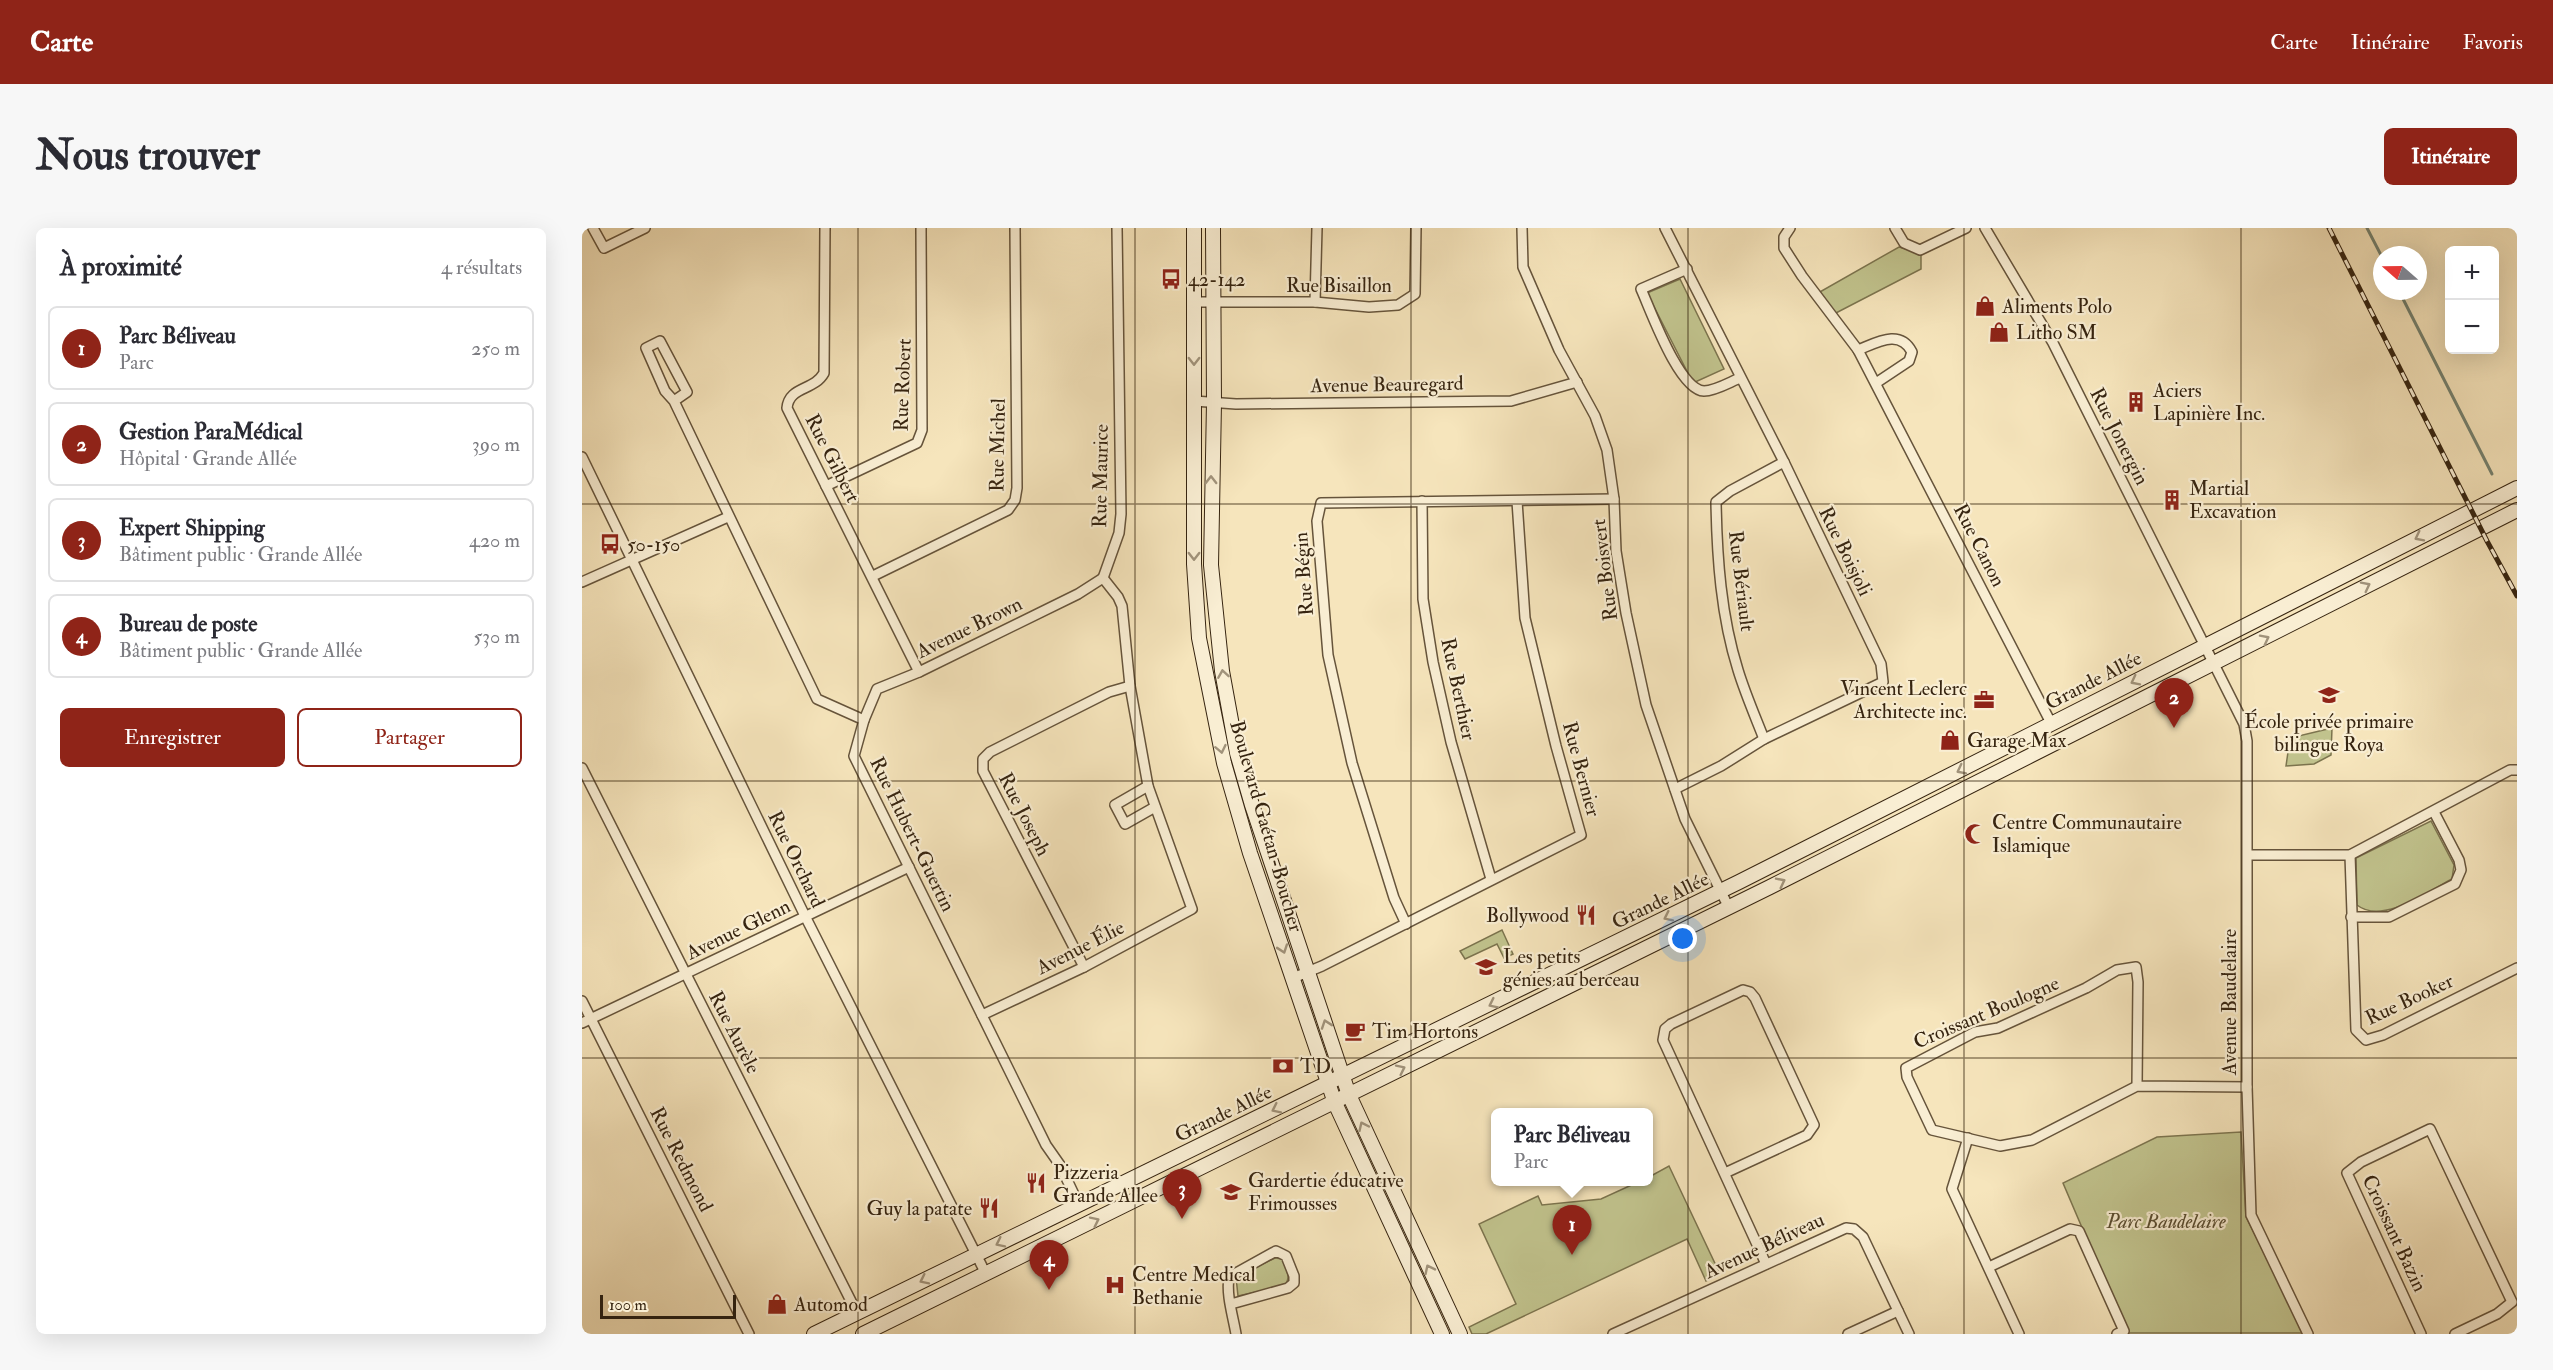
<!DOCTYPE html>
<html lang="fr">
<head>
<meta charset="utf-8">
<style>
	:root { --surface:#fff; --page:#f7f7f7; --text:#2b2b33; --muted:#7c7c81; --line:#e1e1e2; --accent:#8f2418 }
	body { margin:0; font-family:"IM FELL Double Pica",serif; background:var(--page); color:var(--text) }
	.controls { position:absolute; right:18px; top:18px; display:grid; overflow:hidden; border-radius:9px; box-shadow:0 6px 24px #0002 }
	.controls button { width:54px; height:54px; display:grid; place-items:center; padding:0; border:0; border-bottom:2px solid var(--line); background:var(--surface); color:var(--text); font:30px sans-serif }
	.compass { position:absolute; left:1791px; top:18px; width:54px; height:54px; border-radius:50%; background:var(--surface); box-shadow:0 6px 24px #0002; rotate:290deg }
	.scale { position:absolute; left:18px; bottom:15px; width:136px; box-sizing:border-box; padding-left:6px; border:3px solid #362410; border-top:0; font-size:16px; line-height:21px; white-space:nowrap; color:#362410; -webkit-text-stroke:4px #f9eed3; paint-order:stroke }
	.you { position:absolute; left:1101px; top:711px; width:21px; height:21px; margin:-15px; border:4px solid #fff; border-radius:50%; background:#1a73e8; box-shadow:0 0 0 9px #1a73e833 }
	.badge { display:grid; place-items:center; width:39px; height:39px; border-radius:50%; background:var(--accent); color:#fff; font-size:20px; font-weight:700 }
	.pin { position:absolute; translate:-50% -50px; filter:drop-shadow(0 2px 3px #0008) }
	.pin::after { content:''; position:absolute; top:32px; width:21px; height:18px; background:inherit; clip-path:polygon(0 0,100% 0,50% 100%) }
	.popup { position:absolute; left:909px; top:880px; width:162px; height:78px; box-sizing:border-box; display:grid; place-content:center; border-radius:9px; background:var(--surface); filter:drop-shadow(0 2px 4px #0005); font-size:20px; white-space:nowrap; color:var(--muted) }
	.popup b { font-size:22px; color:var(--text) }
	.popup::after { content:''; position:absolute; left:50%; top:100%; margin-left:-12px; border:12px solid transparent; border-top-color:var(--surface) }
	.list { margin:0; padding:0; list-style:none }
	h2 { display:flex; justify-content:space-between; align-items:center; height:78px; margin:0; padding:0 24px; font-size:26px }
	h2 small { font-size:20px; font-weight:400; color:var(--muted) }
	.list li { display:grid; grid-template-columns:39px 1fr auto; gap:18px; align-items:center; box-sizing:border-box; height:84px; margin:0 12px 12px; padding:0 12px; border:2px solid var(--line); border-radius:9px }
	.list b { display:block; font-size:22px; white-space:nowrap }
	.list p { margin:0; font-size:20px; white-space:nowrap; color:var(--muted) }
	.list em { font-size:20px; font-style:normal; color:var(--muted) }
	.actions { display:flex; gap:12px; padding:18px 24px }
	.actions a { flex:1; padding:14px 0; border:2px solid var(--accent); border-radius:9px; text-align:center; font-size:21px; color:var(--accent) }
	.actions .main { background:var(--accent); color:#fff }
	.map { position:relative; flex:none; width:1935px; height:1106px; overflow:hidden; border-radius:9px }
	header { display:flex; align-items:center; gap:36px; box-sizing:border-box; height:84px; padding:0 30px; background:var(--accent); color:#fff }
	header strong { font-size:28px }
	nav { display:flex; gap:33px; margin-inline-start:auto; font-size:21px }
	.intro { display:flex; align-items:center; justify-content:space-between; box-sizing:border-box; height:144px; padding:0 36px }
	h1 { margin:0; font-size:42px }
	.button { padding:15px 27px; border-radius:9px; background:var(--accent); color:#fff; font-size:21px; font-weight:700 }
	main { display:flex; gap:36px; padding:0 36px }
	aside { flex:1; background:var(--surface); border-radius:9px; box-shadow:0 6px 24px #0002 }
	.map>svg:first-child { display:block }
	.green { fill:#c1c38d; stroke:#7c744e; stroke-width:1.5 }
	.lines { fill:none; stroke-linecap:round; stroke-linejoin:round }
	.stream { stroke:#74816f; stroke-width:3 }
	.street-casing { stroke:#66543b; stroke-width:12 }
	.secondary-casing { stroke:#362410; stroke-width:16 }
	.street { stroke:#f9eed3; stroke-width:9 }
	.secondary { stroke:#f9eed3; stroke-width:14 }
	.rail-casing { stroke:#362410; stroke-width:5 }
	.rail { stroke:#f9eed3; stroke-width:3; stroke-dasharray:9; stroke-linecap:butt }
	.oneway { stroke:#a1937b }
	.grid { fill:none; stroke:#362410; stroke-width:1.5; stroke-opacity:0.55 }
	.labels { text-anchor:middle; stroke-width:4.5; stroke-linejoin:round; paint-order:stroke }
	.poi-label { font-size:20px; fill:#362410; stroke:#f9eed3; text-anchor:start }
	.street-label { font-size:20px; fill:#362410; stroke:#f9eed3 }
	.park-label { font-size:20px; font-style:italic; fill:#594c2f; stroke:#f9eed3 }
</style>
</head>
<body>
<header>
<strong>Carte</strong>
<nav><a>Carte</a><a>Itinéraire</a><a>Favoris</a></nav>
</header>
<div class="intro"><h1>Nous trouver</h1><a class="button">Itinéraire</a></div>
<main>
<aside>
<h2>À proximité<small>4 résultats</small></h2>
<ul class="list">
<li><span class="badge">1</span><div><b>Parc Béliveau</b><p>Parc</p></div><em>250 m</em></li>
<li><span class="badge">2</span><div><b>Gestion ParaMédical</b><p>Hôpital · Grande Allée</p></div><em>390 m</em></li>
<li><span class="badge">3</span><div><b>Expert Shipping</b><p>Bâtiment public · Grande Allée</p></div><em>420 m</em></li>
<li><span class="badge">4</span><div><b>Bureau de poste</b><p>Bâtiment public · Grande Allée</p></div><em>530 m</em></li>
</ul>
<div class="actions"><a class="main">Enregistrer</a><a>Partager</a></div>
</aside>
<div class="map">
<svg width="1935" height="1106" viewBox="0 0 1935 1106">
	<rect width="100%" height="100%" fill="#f6e5bc"/>
	<filter id="stains"><feTurbulence type="fractalNoise" baseFrequency=".00333" numOctaves="4"/><feColorMatrix values="0 0 0 0 .2 0 0 0 0 .09 0 0 0 0 .02 0 0 0 .5 -.17"/></filter>
	<radialGradient id="worn" r=".72"><stop offset=".6" stop-color="#630" stop-opacity="0"/><stop offset="1" stop-color="#630" stop-opacity=".3"/></radialGradient>
	<g class="green">
		<path d="M 1317,19 L 1339,25 L 1339,41 L 1252,86 L 1236,65 Z"/>
		<path d="M 1098,51 L 1142,141 L 1111,155 L 1065,65 Z"/>
		<path d="M 1750,500 L 1749,527 L 1732,536 L 1704,538 L 1708,510 Z"/>
		<path d="M 1849,593 L 1872,637 L 1870,651 C 1845,664 1800,697 1775,677 L 1774,630 Z"/>
		<path d="M 920,702 L 931,726 L 922,730 L 915,716 L 883,731 L 878,723 Z"/>
		<path d="M 1659,904 L 1664,989 L 1722,1105 L 1545,1105 L 1481,955 L 1575,909 Z"/>
		<path d="M 1087,938 L 1138,1046 L 1124,1053 L 1105,1011 L 904,1106 L 890,1106 L 887,1099 L 934,1076 L 897,996 L 956,968 L 960,977 L 1019,971 L 1056,954 L 1066,954 L 1067,949 Z"/>
		<path d="M 693,1030 L 701,1031 C 704,1041 710,1050 702,1058 L 656,1068 L 654,1049 Z"/>
	</g>
	<g class="lines">
		<g class="stream">
			<path d="M 1785,0 L 1800,29"/>
			<path d="M 1817,63 L 1910,246"/>
		</g>
		<g class="street-casing">
			<g id="street">
				<path d="M 11,0 L 22,20 L 63,0"/>
				<path d="M 243,0 L 242,145 C 232,163 207,158 205,180 L 337,444"/>
				<path d="M 940,0 L 941,39 L 977,122 L 1013,188 L 1025,222 L 1032,271 L 1034,323 L 1044,385 L 1064,477 L 1103,591 L 1147,680"/>
				<path d="M 1083,0 L 1202,234 L 1299,436 L 1301,454 L 1182,511 L 1139,538 L 1093,561"/>
				<path d="M 1208,0 L 1202,9 L 1202,20 L 1220,48 L 1276,122 L 1469,495"/>
				<path d="M 1313,0 L 1322,15 L 1338,22 L 1384,0"/>
				<path d="M 1403,0 L 1471,115 L 1662,496 L 1665,513 L 1665,859 L 1669,987 L 1726,1106"/>
				<path d="M 1105,41 L 1059,61 C 1069,83 1097,162 1122,163 C 1133,163 1148,154 1158,150"/>
				<path d="M 611,74 L 733,74 L 787,79 L 816,77 L 833,66 L 834,0"/>
				<path d="M 733,74 L 735,0"/>
				<path d="M 1276,122 C 1296,114 1318,101 1330,124 L 1327,133 L 1294,155"/>
				<path d="M 92,173 L 105,164 L 78,113 L 64,120 L 83,163 L 92,173 L 235,471 L 282,492"/>
				<path d="M 612,173 L 654,176 L 929,173 L 995,154"/>
				<path d="M 0,229 L 223,688 L 404,1046"/>
				<path d="M 244,258 L 335,215 L 340,202 L 339,0"/>
				<path d="M 840,273 L 841,371 L 851,434 L 869,514 L 909,651"/>
				<path d="M 291,348 L 426,282 L 433,272 L 435,260 L 433,0"/>
				<path d="M 521,350 L 537,305 L 539,286 L 535,0"/>
				<path d="M 0,354 L 146,289"/>
				<path d="M 1182,511 C 1173,488 1163,465 1156,442 C 1139,388 1135,330 1134,274 L 1148,263 L 1202,234"/>
				<path d="M 0,540 L 275,1085"/>
				<path d="M 566,558 L 533,577 L 543,596 L 573,579"/>
				<path d="M 1666,627 L 1768,627 L 1928,542 L 1935,542"/>
				<path d="M 1768,627 L 1774,802 L 1784,812 L 1801,807 L 1935,740"/>
				<path d="M 1769,689 L 1807,689 L 1873,656 L 1879,642 L 1877,632 L 1852,584"/>
				<path d="M 824,696 L 812,670 L 770,535 L 746,427 L 735,293 L 739,275 L 1032,271"/>
				<path d="M 502,739 L 401,543 L 401,531 L 408,524 L 527,464 L 548,458"/>
				<path d="M 711,750 L 740,738 L 999,607 L 974,518 L 943,390 L 935,273"/>
				<path d="M 0,773 L 167,1106"/>
				<path d="M 400,787 L 502,739 L 610,681 L 566,558 L 548,458 L 540,378 L 536,369 L 521,350"/>
				<path d="M 0,795 L 327,639"/>
				<path d="M 1555,858 L 1556,754 L 1554,739 L 1535,742 L 1504,760 L 1416,800 L 1393,804 L 1324,840 L 1325,849 L 1350,902 L 1418,918 L 1450,912 L 1555,858 L 1665,859"/>
				<path d="M 1386,910 L 1370,961 L 1437,1106"/>
				<path d="M 1143,945 L 1225,907 L 1232,897 L 1173,770 L 1168,764 L 1161,762 L 1089,796 L 1083,801 L 1081,812 L 1184,1036"/>
				<path d="M 497,977 L 478,937 L 464,917 L 272,528 L 282,492 L 295,461 L 337,444 L 496,366 L 521,350"/>
				<path d="M 1407,1039 L 1488,1001 L 1497,1003 L 1542,1103 L 1535,1106"/>
				<path d="M 649,1076 L 706,1060 L 712,1055 L 712,1048 L 704,1028 L 694,1023 L 647,1049 C 644,1067 651,1088 654,1106"/>
				<path d="M 1031,1106 L 1264,1000 L 1272,1001 L 1281,1009 L 1327,1106"/>
				<path d="M 1266,1106 L 1316,1083"/>
				<path d="M 1839,1106 L 1765,945 L 1779,934 L 1848,901 L 1930,1074 L 1915,1086 L 1873,1106"/>
			</g>
		</g>
		<g class="secondary-casing">
			<g id="secondary">
				<path d="M 612,0 L 612,336 L 617,410 L 642,535 L 668,625 L 753,875 L 860,1106"/>
				<path d="M 631,0 L 632,175 L 629,337 L 640,443 L 655,525 L 670,577 L 767,867 L 878,1106"/>
				<path d="M 232,1106 L 1157,654 L 1935,260"/>
				<path d="M 281,1106 L 1188,659 L 1935,282"/>
			</g>
		</g>
		<use href="#street" class="street"/>
		<use href="#secondary" class="secondary"/>
		<g class="rail-casing">
			<path id="rail" d="M 1747,0 L 1905,313 L 1935,368"/>
		</g>
		<use href="#rail" class="rail"/>
	</g>
	<defs><path id="oneway-chevron" d="M-2-3.5L2.5 0L-2 3.5" fill="none" stroke-width="1.6" stroke-linecap="round" stroke-linejoin="round" transform="scale(1.5)"/></defs>
	<g class="oneway">
		<use href="#oneway-chevron" transform="translate(612 133) rotate(90)"/>
		<use href="#oneway-chevron" transform="translate(629 252) rotate(-90)"/>
		<use href="#oneway-chevron" transform="translate(1837 309) rotate(153)"/>
		<use href="#oneway-chevron" transform="translate(612 328) rotate(90)"/>
		<use href="#oneway-chevron" transform="translate(1784 358) rotate(-27)"/>
		<use href="#oneway-chevron" transform="translate(1683 411) rotate(-27)"/>
		<use href="#oneway-chevron" transform="translate(641 446) rotate(-99)"/>
		<use href="#oneway-chevron" transform="translate(1553 453) rotate(153)"/>
		<use href="#oneway-chevron" transform="translate(639 521) rotate(78)"/>
		<use href="#oneway-chevron" transform="translate(1379 542) rotate(153)"/>
		<use href="#oneway-chevron" transform="translate(1199 654) rotate(-27)"/>
		<use href="#oneway-chevron" transform="translate(1086 689) rotate(154)"/>
		<use href="#oneway-chevron" transform="translate(701 721) rotate(71)"/>
		<use href="#oneway-chevron" transform="translate(911 776) rotate(154)"/>
		<use href="#oneway-chevron" transform="translate(744 796) rotate(-109)"/>
		<use href="#oneway-chevron" transform="translate(819 841) rotate(-26)"/>
		<use href="#oneway-chevron" transform="translate(694 881) rotate(154)"/>
		<use href="#oneway-chevron" transform="translate(781 898) rotate(-115)"/>
		<use href="#oneway-chevron" transform="translate(513 993) rotate(-26)"/>
		<use href="#oneway-chevron" transform="translate(418 1015) rotate(154)"/>
		<use href="#oneway-chevron" transform="translate(847 1041) rotate(-116)"/>
		<use href="#oneway-chevron" transform="translate(342 1052) rotate(154)"/>
	</g>
	<path class="grid" d="M 276,0 L 276,1106M 553,0 L 553,1106M 829,0 L 829,1106M 1106,0 L 1106,1106M 1382,0 L 1382,1106M 1659,0 L 1659,1106M 0,276 L 1935,276M 0,553 L 1935,553M 0,830 L 1935,830"/>
	<defs>
		<g id="bus-bare" transform="scale(1.62)"><path d="M-5-6H5V4H4V6H2V4H-2V6H-4V4H-5ZM-3.5-4V0h7V-4ZM-3.5 1.2v1.5H-2V1.2ZM2 1.2v1.5H3.5V1.2Z" fill="#8f2418" stroke="#f9eed3" stroke-width="2.5" paint-order="stroke"/></g>
		<g id="shop-bare" transform="scale(1.62)"><path d="M-5-2.5h2.3a2.7 3.5 0 0 1 5.4 0H5L5.5 6h-11ZM-1.5-2.5h3a1.5 2.3 0 0 0-3 0Z" fill="#8f2418" stroke="#f9eed3" stroke-width="2.5" paint-order="stroke"/></g>
		<g id="building-bare" transform="scale(1.62)"><path d="M-4-6H4V6H1V3H-1V6H-4ZM-2.5-4.3h1.7v1.8h-1.7ZM.8-4.3h1.7v1.8H.8ZM-2.5-1h1.7V.8h-1.7ZM.8-1h1.7V.8H.8Z" fill="#8f2418" stroke="#f9eed3" stroke-width="2.5" paint-order="stroke"/></g>
		<g id="school-bare" transform="scale(1.62)"><path d="M0-5L7-2L0 1L-7-2ZM-4 1L0 2.5L4 1V4Q0 6-4 4Z" fill="#8f2418" stroke="#f9eed3" stroke-width="2.5" paint-order="stroke"/></g>
		<g id="office-bare" transform="scale(1.62)"><path d="M-6-3h4V-5.5h4V-3h4V5H-6ZM-1-4.5V-3h2v-1.5ZM-6 0V1H6V0Z" fill="#8f2418" stroke="#f9eed3" stroke-width="2.5" paint-order="stroke"/></g>
		<g id="mosque-bare" transform="scale(1.62)"><path d="M3.5-4.9A6 6 0 1 0 3.5 4.9A5 5 0 1 1 3.5-4.9Z" fill="#8f2418" stroke="#f9eed3" stroke-width="2.5" paint-order="stroke"/></g>
		<g id="restaurant-bare" transform="scale(1.62)"><path d="M-5-6h1v4h1v-4h1v4h1v-4h1v5L-1.5 .5V6h-2V.5L-5-1ZM5-6V6H3V1.5H1.5Q1.5-4 5-6Z" fill="#8f2418" stroke="#f9eed3" stroke-width="2.5" paint-order="stroke"/></g>
		<g id="cafe-bare" transform="scale(1.62)"><path d="M-5.5-4.5H6V0H3Q3 3.5 0 3.5H-2.5Q-5.5 3.5-5.5 0ZM3-3.2v2h1.7v-2ZM-6 4.5H4V6H-6Z" fill="#8f2418" stroke="#f9eed3" stroke-width="2.5" paint-order="stroke"/></g>
		<g id="bank-bare" transform="scale(1.62)"><path d="M-6-4H6V4H-6ZM0-2.3a2.3 2.3 0 1 0 0 4.6a2.3 2.3 0 1 0 0-4.6Z" fill="#8f2418" stroke="#f9eed3" stroke-width="2.5" paint-order="stroke"/></g>
		<g id="hospital-bare" transform="scale(1.62)"><path d="M-5-5h3v3.5h4V-5h3V5h-3V1.5h-4V5h-3Z" fill="#8f2418" stroke="#f9eed3" stroke-width="2.5" paint-order="stroke"/></g>
	</defs>
	<g fill-rule="evenodd">
		<use href="#bus-bare" x="589" y="51"/>
		<use href="#shop-bare" x="1403" y="78"/>
		<use href="#shop-bare" x="1417" y="104"/>
		<use href="#building-bare" x="1554" y="174"/>
		<use href="#building-bare" x="1590" y="272"/>
		<use href="#bus-bare" x="28" y="316"/>
		<use href="#school-bare" x="1747" y="467"/>
		<use href="#office-bare" x="1402" y="472"/>
		<use href="#shop-bare" x="1368" y="512"/>
		<use href="#mosque-bare" x="1393" y="606"/>
		<use href="#restaurant-bare" x="1004" y="687"/>
		<use href="#school-bare" x="904" y="739"/>
		<use href="#cafe-bare" x="773" y="803"/>
		<use href="#bank-bare" x="701" y="838"/>
		<use href="#restaurant-bare" x="454" y="955"/>
		<use href="#school-bare" x="649" y="964"/>
		<use href="#restaurant-bare" x="407" y="980"/>
		<use href="#hospital-bare" x="533" y="1057"/>
		<use href="#shop-bare" x="195" y="1076"/>
	</g>
	<g class="labels">
		<g class="poi-label">
			<text x="606" y="58">42-142</text>
			<text x="1420" y="85">Aliments Polo</text>
			<text x="1434" y="111">Litho SM</text>
			<text x="1571" y="169">Aciers<tspan x="1571" dy="23">Lapinière Inc.</tspan></text>
			<text x="1607" y="267">Martial<tspan x="1607" dy="23">Excavation</tspan></text>
			<text x="45" y="323">50-150</text>
			<text x="1385" y="467" text-anchor="end">Vincent Leclerc<tspan x="1385" dy="23">Architecte inc.</tspan></text>
			<text x="1747" y="500" text-anchor="middle">École privée primaire<tspan x="1747" dy="23">bilingue Roya</tspan></text>
			<text x="1385" y="519">Garage Max</text>
			<text x="1410" y="601">Centre Communautaire<tspan x="1410" dy="23">Islamique</tspan></text>
			<text x="987" y="694" text-anchor="end">Bollywood</text>
			<text x="921" y="735">Les petits<tspan x="921" dy="23">génies au berceau</tspan></text>
			<text x="790" y="810">Tim Hortons</text>
			<text x="718" y="845">TD</text>
			<text x="471" y="951">Pizzeria<tspan x="471" dy="23">Grande Allee</tspan></text>
			<text x="666" y="959">Gardertie éducative<tspan x="666" dy="23">Frimousses</tspan></text>
			<text x="390" y="987" text-anchor="end">Guy la patate</text>
			<text x="550" y="1053">Centre Medical<tspan x="550" dy="23">Bethanie</tspan></text>
			<text x="212" y="1083">Automod</text>
		</g>
		<g class="street-label">
			<text x="757" y="64">Rue Bisaillon</text>
			<text transform="translate(805 156) rotate(-1)" y="7">Avenue Beauregard</text>
			<text transform="translate(320 157) rotate(-88)" y="7">Rue Robert</text>
			<text transform="translate(1538 208) rotate(63)" y="7">Rue Jonergin</text>
			<text transform="translate(415 217) rotate(-89)" y="7">Rue Michel</text>
			<text transform="translate(251 230) rotate(63)" y="7">Rue Gilbert</text>
			<text transform="translate(518 248) rotate(-89)" y="7">Rue Maurice</text>
			<text transform="translate(1398 317) rotate(63)" y="7">Rue Canon</text>
			<text transform="translate(1264 323) rotate(64)" y="7">Rue Boisjoli</text>
			<text transform="translate(1022 342) rotate(-97)" y="7">Rue Boisvert</text>
			<text transform="translate(721 346) rotate(-94)" y="7">Rue Bégin</text>
			<text transform="translate(1160 353) rotate(83)" y="7">Rue Bériault</text>
			<text transform="translate(387 399) rotate(-26)" y="7">Avenue Brown</text>
			<text transform="translate(1511 452) rotate(-27)" y="7">Grande Allée</text>
			<text transform="translate(877 461) rotate(78)" y="7">Rue Berthier</text>
			<text transform="translate(1000 541) rotate(75)" y="7">Rue Bernier</text>
			<text transform="translate(443 586) rotate(63)" y="7">Rue Joseph</text>
			<text transform="translate(685 598) rotate(74)" y="7">Boulevard Gaétan-Boucher</text>
			<text transform="translate(331 606) rotate(64)" y="7">Rue Hubert-Guertin</text>
			<text transform="translate(215 631) rotate(64)" y="7">Rue Orchard</text>
			<text transform="translate(1078 672) rotate(-26)" y="7">Grande Allée</text>
			<text transform="translate(156 701) rotate(-26)" y="7">Avenue Glenn</text>
			<text transform="translate(498 719) rotate(-27)" y="7">Avenue Élie</text>
			<text transform="translate(1827 771) rotate(-25)" y="7">Rue Booker</text>
			<text transform="translate(1647 774) rotate(-90)" y="7">Avenue Baudelaire</text>
			<text transform="translate(1404 784) rotate(-23)" y="7">Croissant Boulogne</text>
			<text transform="translate(153 804) rotate(63)" y="7">Rue Aurèle</text>
			<text transform="translate(641 885) rotate(-26)" y="7">Grande Allée</text>
			<text transform="translate(100 931) rotate(63)" y="7">Rue Redmond</text>
			<text transform="translate(1813 1005) rotate(65)" y="7">Croissant Bazin</text>
			<text transform="translate(1182 1017) rotate(-25)" y="7">Avenue Béliveau</text>
		</g>
		<g class="park-label">
			<text x="1584" y="1000">Parc Baudelaire</text>
		</g>
	</g>
	<rect width="100%" height="100%" filter="url(#stains)"/>
	<rect width="100%" height="100%" fill="url(#worn)"/>
</svg>
<div class="controls">
<button>+</button>
<button>−</button>
</div>
<svg class="compass" viewBox="-18 -18 36 36"><path d="M0-13l5 13h-10z" fill="#e53935"/><path d="M0 13l5-13h-10z" fill="#7c7c81"/></svg>
<div class="scale">100 m</div>
<div class="you"></div>
<div class="pin badge" style="left:990px;top:1027px">1</div>
<div class="popup"><b>Parc Béliveau</b>Parc</div>
<div class="pin badge" style="left:1592px;top:500px">2</div>
<div class="pin badge" style="left:600px;top:991px">3</div>
<div class="pin badge" style="left:467px;top:1062px">4</div>
</div>
</main>
</body>
</html>
